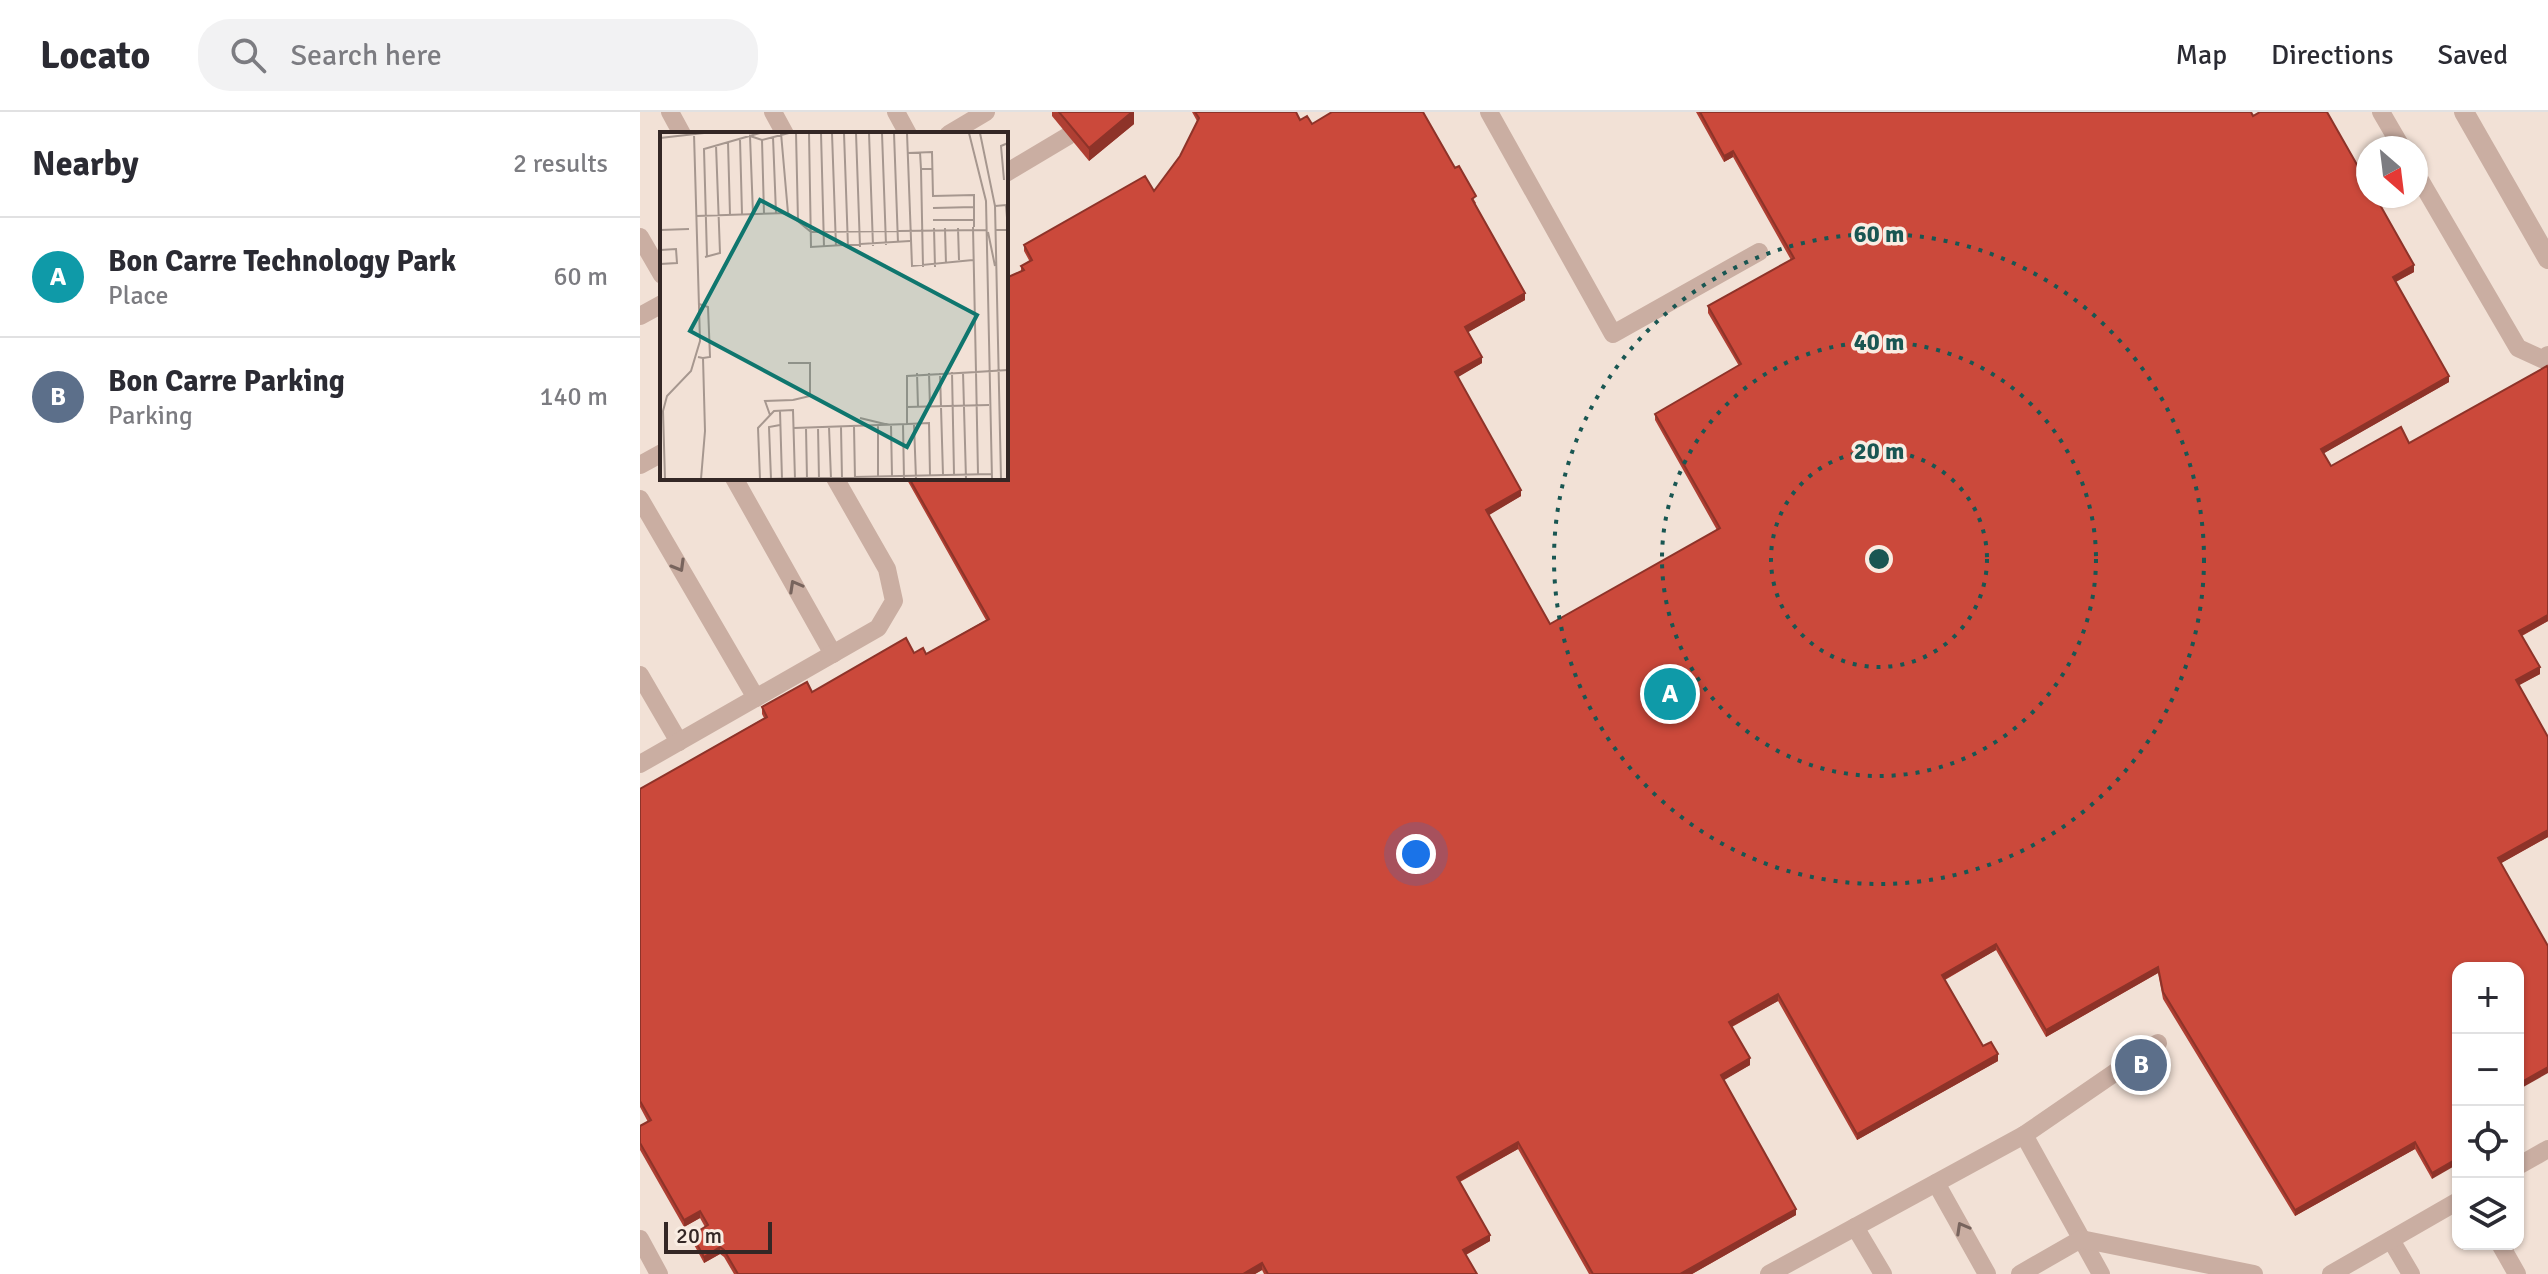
<!DOCTYPE html>
<html lang="en">
<head>
<meta charset="utf-8">
<style>
	:root { --surface:#fff; --page:#f2f2f3; --text:#2b2b33; --muted:#7c7c81; --line:#e1e1e2; --accent:#1a73e8 }
	body { margin:0; font-family:Signika,sans-serif; background:var(--page); color:var(--text) }
	.controls { position:absolute; right:24px; bottom:24px; display:grid; overflow:hidden; border-radius:16px; box-shadow:0 2px 6px #0004 }
	.controls button { width:72px; height:72px; display:grid; place-items:center; padding:0; border:0; border-bottom:2px solid var(--line); background:var(--surface); color:var(--text); font:40px sans-serif }
	.compass { position:absolute; left:1716px; top:24px; width:72px; height:72px; border-radius:50%; background:var(--surface); box-shadow:0 2px 6px #0004; rotate:152deg }
	.scale { position:absolute; left:24px; bottom:20px; width:108px; box-sizing:border-box; padding-left:8px; border:4px solid #342725; border-top:0; font-size:22px; line-height:28px; white-space:nowrap; color:#342725; -webkit-text-stroke:6px #f9ece2; paint-order:stroke }
	.you { position:absolute; left:776px; top:742px; width:28px; height:28px; margin:-20px; border:6px solid #fff; border-radius:50%; background:#1a73e8; box-shadow:0 0 0 12px #1a73e833 }
	.badge { display:grid; place-items:center; width:52px; height:52px; border-radius:50%; background:var(--accent); color:#fff; font-size:26px; font-weight:700 }
	.pin { position:absolute; translate:-50% -50%; border:4px solid #fff; box-shadow:0 2px 8px #0006 }
	.list { margin:0; padding:0; list-style:none }
	h2 { display:flex; justify-content:space-between; align-items:center; height:104px; margin:0; padding:0 32px; font-size:34px }
	h2 small { font-size:26px; font-weight:400; color:var(--muted) }
	.list li { display:grid; grid-template-columns:52px 1fr auto; gap:24px; align-items:center; box-sizing:border-box; height:120px; padding:0 32px; border-top:2px solid var(--line) }
	.list b { display:block; font-size:30px; white-space:nowrap }
	.list p { margin:0; font-size:26px; white-space:nowrap; color:var(--muted) }
	.list em { font-size:26px; font-style:normal; color:var(--muted) }
	.icon { flex:none; width:44px; height:44px; fill:none; stroke:currentColor; stroke-width:2; stroke-linecap:round; stroke-linejoin:round }
	.map { position:relative; flex:none; width:1908px; height:1162px; overflow:hidden }
	header { display:flex; align-items:center; gap:48px; box-sizing:border-box; height:112px; padding:0 40px; background:var(--surface); border-bottom:2px solid var(--line) }
	header strong { font-size:38px }
	nav { display:flex; gap:44px; margin-inline-start:auto; font-size:28px }
	.search { width:560px; height:72px; background:var(--page); display:flex; align-items:center; gap:20px; box-sizing:border-box; padding:0 28px; border-radius:32px; color:var(--muted); font-size:30px }
	main { display:flex }
	aside { flex:1; background:var(--surface) }
	.map>svg:first-child { display:block }
	.lines { fill:none; stroke-linecap:round; stroke-linejoin:round }
	.lane { stroke:#caaea2; stroke-width:18 }
	.street { stroke:#caaea2; stroke-width:20 }
	.wall { fill:#af3f33 }
	.shaded-wall { fill:#8e3329 }
	.building { fill:#cb493b; stroke:#8e3329; stroke-width:2 }
	.oneway { stroke:#78645d }
	.ring { fill:none; stroke:#195652; stroke-width:4; stroke-dasharray:4 8 }
	.inset-road { fill:none; stroke:#a6978f; stroke-width:2 }
	.view { fill:#0f766e; fill-opacity:0.15; stroke:#0f766e; stroke-width:4 }
	.inset-edge { fill:none; stroke:#342725; stroke-width:4 }
	.centre { fill:#195652; stroke:#f9ece2; stroke-width:4 }
	.ring-label { font-size:24px; text-anchor:middle; font-weight:bold; fill:#195652; stroke:#f9ece2; stroke-width:7; stroke-linejoin:round; paint-order:stroke }
</style>
</head>
<body>
<header>
<strong>Locato</strong>
<div class="search"><svg class="icon" aria-label="search" viewBox="0 0 24 24"><circle cx="10" cy="10" r="6"/><path d="M15 15l6 6"/></svg>Search here</div>
<nav><a>Map</a><a>Directions</a><a>Saved</a></nav>
</header>
<main>
<aside>
<h2>Nearby<small>2 results</small></h2>
<ul class="list">
<li><span class="badge" style="background:#0f9aa8">A</span><div><b>Bon Carre Technology Park</b><p>Place</p></div><em>60 m</em></li>
<li><span class="badge" style="background:#5c6f8a">B</span><div><b>Bon Carre Parking</b><p>Parking</p></div><em>140 m</em></li>
</ul>
</aside>
<div class="map">
<svg width="1908" height="1162" viewBox="0 0 1908 1162">
	<rect width="100%" height="100%" fill="#f2e1d6"/>
	<g class="lines">
		<g class="lane">
			<path d="M 30,0 L 42,22"/>
			<path d="M 133,0 L 145,22"/>
			<path d="M 256,0 L 268,22"/>
			<path d="M 849,0 L 973,222 L 1119,140"/>
			<path d="M 1741,0 L 1762,36"/>
			<path d="M 309,22 L 346,0"/>
			<path d="M 366,61 L 428,24"/>
			<path d="M 1776,61 L 1878,236 L 1902,247 L 1908,243"/>
			<path d="M 0,125 L 22,163"/>
			<path d="M 0,204 L 22,192"/>
			<path d="M 0,353 L 22,341"/>
			<path d="M 94,366 L 193,542"/>
			<path d="M 0,387 L 116,586"/>
			<path d="M 0,563 L 39,630"/>
			<path d="M 0,652 L 238,516 L 254,489 L 247,457 L 195,366"/>
			<path d="M 1384,1023 L 1518,931"/>
			<path d="M 1878,1054 L 1908,1037"/>
			<path d="M 1296,1071 L 1347,1162"/>
			<path d="M 1215,1115 L 1243,1162"/>
			<path d="M 0,1127 L 19,1162"/>
			<path d="M 1751,1128 L 1771,1162"/>
			<path d="M 1860,1132 L 1877,1162"/>
			<path d="M 1129,1162 L 1384,1023 L 1461,1162"/>
			<path d="M 1380,1162 L 1441,1127 L 1614,1162"/>
			<path d="M 1691,1162 L 1818,1089"/>
		</g>
		<path class="street" d="M 1824,0 L 1908,147"/>
	</g>
	<g class="wall">
		<path d="M 412,0 L 494,0 L 494,12 L 449,49 L 412,4 Z"/>
		<path d="M 552,0 L 656,0 L 660,8 L 815,56 L 836,91 L 835,92 L 885,188 L 828,220 L 842,251 L 817,265 L 881,384 L 848,403 L 910,512 L 1077,418 L 1015,308 L 1015,302 L 1099,254 L 1068,201 L 1068,194 L 1151,148 L 1093,45 L 1084,50 L 1056,0 L 1611,0 L 1613,4 L 1774,160 L 1756,170 L 1809,270 L 1684,341 L 1691,354 L 1769,331 L 1908,256 L 1908,509 L 1882,524 L 1900,562 L 1878,573 L 1908,625 L 1908,725 L 1861,751 L 1878,856 L 1792,1067 L 1775,1037 L 1655,1104 L 1523,887 L 1518,861 L 1406,925 L 1356,838 L 1305,868 L 1343,934 L 1358,949 L 1217,1028 L 1138,889 L 1092,915 L 1110,953 L 1083,968 L 1156,1103 L 1052,1162 L 949,1162 L 878,1037 L 820,1070 L 850,1129 L 826,1143 L 837,1162 L 624,1162 L 622,1158 L 615,1162 L 94,1162 L 84,1145 L 80,1142 L 64,1151 L 52,1129 L 52,1123 L 65,1115 L 60,1106 L 44,1115 L 0,1038 L 0,1014 L 8,1010 L 0,995 L 0,677 L 124,606 L 122,602 L 122,595 L 172,580 L 274,541 L 286,542 L 346,508 L 266,366 L 366,366 L 372,164 L 381,159 L 381,154 L 390,150 L 384,139 L 384,133 L 514,79 L 540,44 L 557,9 Z"/>
	</g>
	<g class="shaded-wall">
		<path d="M 492,0 L 494,0 L 494,12 L 449,49 L 449,36 Z"/>
		<path d="M 1093,39 L 1093,45 L 1084,50 L 1084,44 Z"/>
		<path d="M 1774,153 L 1774,160 L 1753,171 L 1753,165 Z"/>
		<path d="M 885,181 L 885,188 L 825,222 L 825,215 Z"/>
		<path d="M 842,245 L 842,251 L 815,267 L 815,260 Z"/>
		<path d="M 1809,264 L 1809,270 L 1681,343 L 1681,337 Z"/>
		<path d="M 881,378 L 881,384 L 846,405 L 846,398 Z"/>
		<path d="M 1908,503 L 1908,509 L 1879,525 L 1879,519 Z"/>
		<path d="M 1900,555 L 1900,562 L 1876,575 L 1876,568 Z"/>
		<path d="M 1908,718 L 1908,725 L 1858,753 L 1858,746 Z"/>
		<path d="M 1356,832 L 1356,838 L 1302,869 L 1302,863 Z"/>
		<path d="M 1518,855 L 1518,861 L 1406,925 L 1406,918 Z"/>
		<path d="M 1138,882 L 1138,889 L 1089,916 L 1089,910 Z"/>
		<path d="M 1358,942 L 1358,949 L 1217,1028 L 1217,1022 Z"/>
		<path d="M 1110,946 L 1110,953 L 1081,970 L 1081,963 Z"/>
		<path d="M 1908,955 L 1908,961 L 1878,978 L 1878,972 Z"/>
		<path d="M 878,1030 L 878,1037 L 817,1071 L 817,1065 Z"/>
		<path d="M 1775,1030 L 1775,1037 L 1655,1104 L 1655,1098 Z"/>
		<path d="M 1818,1046 L 1818,1052 L 1792,1067 L 1792,1061 Z"/>
		<path d="M 1156,1097 L 1156,1103 L 1052,1162 L 1040,1162 Z"/>
		<path d="M 60,1099 L 60,1106 L 44,1115 L 44,1108 Z"/>
		<path d="M 850,1123 L 850,1129 L 823,1144 L 823,1138 Z"/>
		<path d="M 80,1135 L 80,1142 L 64,1151 L 64,1145 Z"/>
		<path d="M 622,1151 L 622,1158 L 615,1162 L 603,1162 Z"/>
	</g>
	<g class="building">
		<path d="M 419,0 L 492,0 L 449,36 Z"/>
		<path d="M 555,0 L 656,0 L 660,8 L 667,4 L 672,12 L 692,0 L 783,0 L 815,56 L 819,54 L 836,84 L 832,87 L 885,181 L 825,215 L 842,245 L 815,260 L 881,378 L 846,398 L 910,512 L 1080,416 L 1015,302 L 1101,252 L 1068,194 L 1154,146 L 1093,39 L 1084,44 L 1060,0 L 1611,0 L 1613,4 L 1620,0 L 1687,0 L 1728,72 L 1728,84 L 1735,84 L 1774,153 L 1753,165 L 1809,264 L 1681,337 L 1691,354 L 1761,315 L 1769,331 L 1907,254 L 1908,256 L 1908,503 L 1879,519 L 1900,555 L 1876,568 L 1908,625 L 1908,718 L 1858,746 L 1908,834 L 1908,955 L 1878,972 L 1878,856 L 1818,856 L 1818,1046 L 1792,1061 L 1775,1030 L 1655,1098 L 1523,880 L 1518,855 L 1406,918 L 1356,832 L 1302,863 L 1343,934 L 1351,930 L 1358,942 L 1217,1022 L 1138,882 L 1089,910 L 1110,946 L 1081,963 L 1156,1097 L 1040,1162 L 953,1162 L 878,1030 L 817,1065 L 850,1123 L 823,1138 L 837,1162 L 628,1162 L 622,1151 L 603,1162 L 98,1162 L 84,1138 L 80,1135 L 64,1145 L 52,1123 L 68,1113 L 60,1099 L 44,1108 L 0,1031 L 0,1014 L 11,1008 L 0,989 L 0,677 L 127,605 L 122,595 L 167,570 L 172,580 L 266,526 L 274,541 L 283,536 L 286,542 L 349,507 L 269,366 L 366,366 L 366,166 L 384,158 L 381,154 L 392,148 L 384,133 L 505,64 L 514,79 L 540,44 L 559,6 Z"/>
	</g>
	<defs><path id="oneway-chevron" d="M-2-3.5L2.5 0L-2 3.5" fill="none" stroke-width="1.6" stroke-linecap="round" stroke-linejoin="round" transform="scale(2)"/></defs>
	<g class="oneway">
		<use href="#oneway-chevron" transform="translate(39 454) rotate(60)"/>
		<use href="#oneway-chevron" transform="translate(155 474) rotate(-119)"/>
		<use href="#oneway-chevron" transform="translate(1322 1116) rotate(-119)"/>
	</g>
	<g class="ring">
		<circle cx="1239" cy="447" r="108"/>
		<circle cx="1239" cy="447" r="217"/>
		<circle cx="1239" cy="447" r="325"/>
	</g>
	<g transform="translate(20 20)">
		<rect width="348" height="348" fill="#f2e1d6"/>
		<path class="inset-road" d="M 121,1 L 128,81M 136,1 L 138,89M 149,1 L 151,115 L 250,109M 161,1 L 164,115M 172,1 L 176,115M 184,1 L 188,115M 196,1 L 200,115M 209,1 L 213,114M 222,1 L 226,113M 234,1 L 238,111M 247,1 L 252,134 L 313,128M 309,1 L 326,69 L 332,347M 320,1 L 335,74 L 341,347M 113,5 L 116,81M 0,6 L 44,1M 80,7 L 82,82M 102,8 L 104,82M 68,10 L 70,83M 260,20 L 261,37 L 272,37M 248,21 L 272,20 L 273,64 L 314,63 L 314,95M 261,37 L 263,135M 344,48 L 341,14 L 348,11M 335,74 L 346,73 L 348,98 L 336,98M 273,76 L 314,75M 93,82 L 90,4 L 102,8 L 129,1M 36,84 L 128,81 L 151,100 L 326,98M 273,88 L 314,88M 274,96 L 275,135M 285,96 L 286,132M 298,96 L 299,128M 0,98 L 29,97M 328,100 L 335,134M 0,118 L 16,117 L 17,131 L 0,132M 45,125 L 60,121 L 56,13M 47,125 L 44,17 L 100,1M 39,172 L 48,175 L 50,225 L 43,226M 38,225 L 43,226 L 45,299 L 41,347M 128,231 L 150,231 L 150,264 L 133,268M 292,240 L 294,342M 303,240 L 306,347M 257,241 L 258,275M 269,241 L 270,275M 280,241 L 283,343M 247,275 L 329,273M 120,279 L 122,347M 110,283 L 105,269 L 133,268M 200,286 L 229,293M 243,292 L 244,347M 247,292 L 269,291 L 270,343M 254,292 L 256,347M 218,293 L 218,344M 231,293 L 232,344M 194,294 L 195,347M 158,295 L 159,347M 169,295 L 171,347M 181,295 L 182,347M 134,296 L 247,292 L 247,244 L 316,240 L 313,95M 146,296 L 147,347M 318,342 L 316,240 L 348,238M 5,347 L 3,279 L 7,264 L 31,239 L 40,209 L 34,2M 100,347 L 332,342M 100,347 L 98,296 L 114,279 L 133,278 L 135,347M 111,347 L 109,295 L 120,293"/>
		<path class="view" d="M 100,68 L 317,183 L 247,315 L 30,199 Z"/>
		<rect width="348" height="348" class="inset-edge"/>
	</g>
	<circle cx="1239" cy="447" r="12" class="centre"/>
	<g class="ring-label">
		<text x="1239" y="130">60 m</text>
		<text x="1239" y="238">40 m</text>
		<text x="1239" y="347">20 m</text>
	</g>
</svg>
<div class="controls">
<button>+</button>
<button>−</button>
<button><svg class="icon" aria-label="locate" viewBox="0 0 24 24"><circle cx="12" cy="12" r="6"/><path d="M12 2v4M12 18v4M2 12h4M18 12h4"/></svg></button>
<button><svg class="icon" aria-label="layers" viewBox="0 0 24 24"><path d="M12 4l9 5-9 5-9-5zM3 14l9 5 9-5"/></svg></button>
</div>
<svg class="compass" viewBox="-18 -18 36 36"><path d="M0-13l5 13h-10z" fill="#e53935"/><path d="M0 13l5-13h-10z" fill="#7c7c81"/></svg>
<div class="scale">20 m</div>
<div class="you"></div>
<div class="pin badge" style="left:1030px;top:582px;background:#0f9aa8">A</div>
<div class="pin badge" style="left:1501px;top:953px;background:#5c6f8a">B</div>
</div>
</main>
</body>
</html>
